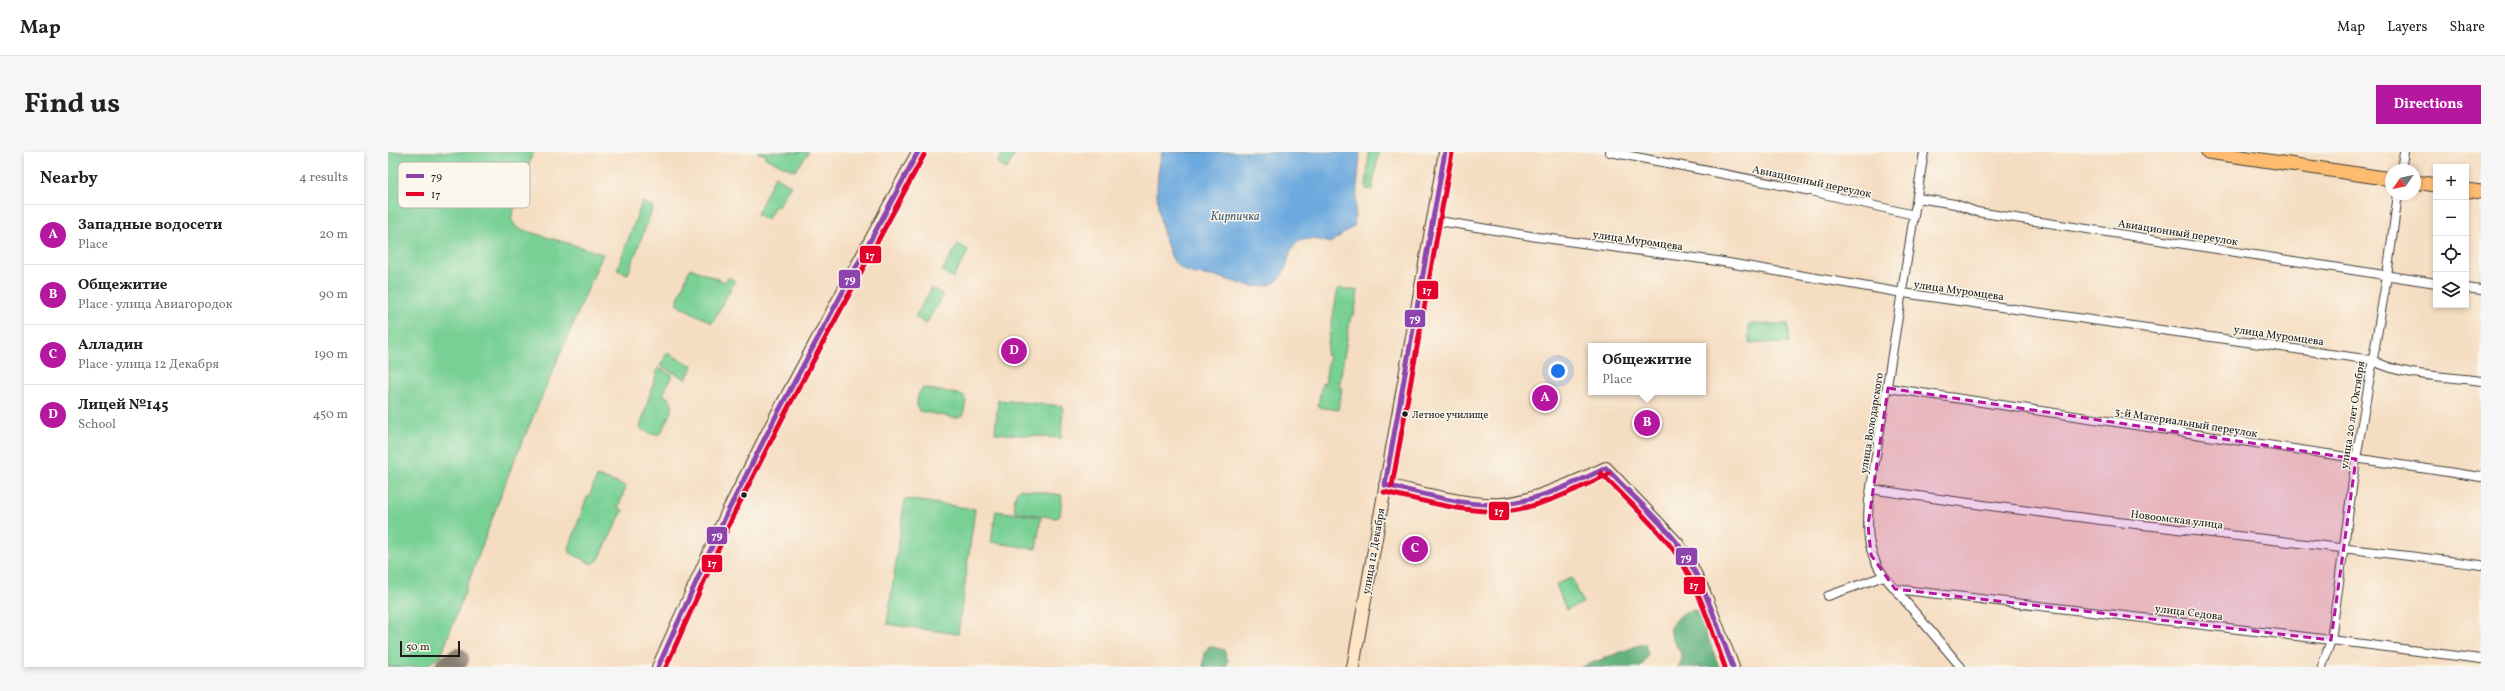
<!DOCTYPE html>
<html lang="en">
<head>
<meta charset="utf-8">
<style>
	:root { --surface:#fff; --page:#f6f6f6; --text:#202124; --muted:#757577; --line:#e0e0e0; --accent:#b5179e }
	body { margin:0; font-family:Vollkorn,serif; background:var(--page); color:var(--text) }
	.controls { position:absolute; right:12px; top:12px; display:grid; overflow:hidden; border-radius:0px; box-shadow:0 2px 6px #0003 }
	.controls button { width:36px; height:36px; display:grid; place-items:center; padding:0; border:0; border-bottom:1px solid var(--line); background:var(--surface); color:var(--text); font:20px sans-serif }
	.compass { position:absolute; left:1997px; top:12px; width:36px; height:36px; border-radius:50%; background:var(--surface); box-shadow:0 2px 6px #0003; rotate:236deg }
	.scale { position:absolute; left:12px; bottom:10px; width:60px; box-sizing:border-box; padding-left:4px; border:2px solid #1c1c1c; border-top:0; font-size:11px; line-height:14px; white-space:nowrap; color:#1c1c1c; -webkit-text-stroke:3px #fbf7ec; paint-order:stroke }
	.you { position:absolute; left:1170px; top:219px; width:14px; height:14px; margin:-10px; border:3px solid #fff; border-radius:50%; background:#1a73e8; box-shadow:0 0 0 6px #1a73e833 }
	.badge { display:grid; place-items:center; width:26px; height:26px; border-radius:50%; background:var(--accent); color:#fff; font-size:13px; font-weight:700 }
	.pin { position:absolute; translate:-50% -50%; border:2px solid #fff; box-shadow:0 1px 4px #0006 }
	.popup { position:absolute; left:1200px; top:191px; width:118px; height:52px; box-sizing:border-box; display:grid; place-content:center; border-radius:0px; background:var(--surface); filter:drop-shadow(0 1px 3px #0005); font-size:13px; white-space:nowrap; color:var(--muted) }
	.popup b { font-size:15px; color:var(--text) }
	.popup::after { content:''; position:absolute; left:50%; top:100%; margin-left:-8px; border:8px solid transparent; border-top-color:var(--surface) }
	.list { margin:0; padding:0; list-style:none }
	h2 { display:flex; justify-content:space-between; align-items:center; height:52px; margin:0; padding:0 16px; font-size:17px }
	h2 small { font-size:13px; font-weight:400; color:var(--muted) }
	.list li { display:grid; grid-template-columns:26px 1fr auto; gap:12px; align-items:center; box-sizing:border-box; height:60px; padding:0 16px; border-top:1px solid var(--line) }
	.list b { display:block; font-size:15px; white-space:nowrap }
	.list p { margin:0; font-size:13px; white-space:nowrap; color:var(--muted) }
	.list em { font-size:13px; font-style:normal; color:var(--muted) }
	.icon { flex:none; width:22px; height:22px; fill:none; stroke:currentColor; stroke-width:2; stroke-linecap:round; stroke-linejoin:round }
	.map { position:relative; flex:none; width:2093px; height:515px; overflow:hidden; border-radius:0px }
	header { display:flex; align-items:center; gap:24px; box-sizing:border-box; height:56px; padding:0 20px; background:var(--surface); border-bottom:1px solid var(--line) }
	header strong { font-size:19px }
	nav { display:flex; gap:22px; margin-inline-start:auto; font-size:14px }
	.intro { display:flex; align-items:center; justify-content:space-between; box-sizing:border-box; height:96px; padding:0 24px }
	h1 { margin:0; font-size:28px }
	.button { padding:10px 18px; border-radius:0px; background:var(--accent); color:#fff; font-size:14px; font-weight:700 }
	main { display:flex; gap:24px; padding:0 24px }
	aside { flex:1; background:var(--surface); border-radius:0px; box-shadow:0 2px 6px #0003 }
	.map>svg:first-child { display:block }
	.green { fill:#78d095; stroke:#4a7658 }
	.forest { fill:#62b27e; stroke:#3f674d }
	.water { fill:#6ca9de; stroke:#44627d }
	.lines { fill:none; stroke-linecap:round; stroke-linejoin:round }
	.taxiway { stroke:#887c6e; stroke-width:22 }
	.street-casing { stroke:#3d3935; stroke-width:10 }
	.secondary-casing { stroke:#3d3935; stroke-width:14 }
	.primary-casing { stroke:#3d3935; stroke-width:15 }
	.street { stroke:#fff; stroke-width:8 }
	.secondary { stroke:#ffe4c6; stroke-width:12 }
	.primary { stroke:#febc70; stroke-width:13 }
	.bus-1-casing { stroke:#fbf7ec; stroke-width:8 }
	.bus-2-casing { stroke:#fbf7ec; stroke-width:8 }
	.bus-1 { stroke:#8e44ad; stroke-width:5 }
	.bus-2 { stroke:#e4002b; stroke-width:5 }
	.marked { fill:#b5179e; fill-opacity:0.2; stroke:#b5179e; stroke-width:3; stroke-dasharray:8 5; stroke-linejoin:round }
	.bus-dot { fill:#1c1c1c; stroke:#fbf7ec; stroke-width:1.5 }
	.labels { text-anchor:middle; stroke-width:3; stroke-linejoin:round; paint-order:stroke }
	.bus-label { font-size:10px; fill:#1c1c1c; stroke:#fbf7ec; text-anchor:start }
	.street-label { font-size:11px; fill:#1c1c1c; stroke:#fbf7ec }
	.water-label { font-size:12px; font-style:italic; fill:#405b73; stroke:#fbf7ec }
	.key { fill:#fbf7ec; stroke:#b8b5ae; stroke-width:1 }
	.key-label { font-size:11px; fill:#1c1c1c }
	.line-badge { stroke:#fbf7ec; stroke-width:1.5 }
	.badge-label { font-size:11px; text-anchor:middle; font-weight:bold; fill:#fff }
</style>
</head>
<body>
<header>
<strong>Map</strong>
<nav><a>Map</a><a>Layers</a><a>Share</a></nav>
</header>
<div class="intro"><h1>Find us</h1><a class="button">Directions</a></div>
<main>
<aside>
<h2>Nearby<small>4 results</small></h2>
<ul class="list">
<li><span class="badge">A</span><div><b>Западные водосети</b><p>Place</p></div><em>20 m</em></li>
<li><span class="badge">B</span><div><b>Общежитие</b><p>Place · улица Авиагородок</p></div><em>90 m</em></li>
<li><span class="badge">C</span><div><b>Алладин</b><p>Place · улица 12 Декабря</p></div><em>190 m</em></li>
<li><span class="badge">D</span><div><b>Лицей №145</b><p>School</p></div><em>450 m</em></li>
</ul>
</aside>
<div class="map">
<svg width="2093" height="515" viewBox="0 0 2093 515">
	<rect width="100%" height="100%" fill="#fbf7ec"/>
	<filter id="ink" filterUnits="userSpaceOnUse"><feTurbulence type="fractalNoise" baseFrequency=".025" numOctaves="2"/><feDisplacementMap in="SourceGraphic" scale="8" xChannelSelector="R" yChannelSelector="G"/><feConvolveMatrix kernelMatrix="1 2 1 2 8 2 1 2 1" color-interpolation-filters="sRGB"/></filter>
	<filter id="wash" filterUnits="userSpaceOnUse"><feTurbulence type="fractalNoise" baseFrequency=".012" numOctaves="4" result="noise"/><feDisplacementMap in="SourceGraphic" scale="16" xChannelSelector="R" yChannelSelector="G"/><feGaussianBlur stdDeviation="0.9" result="paint"/><feColorMatrix in="noise" values="0 0 0 0 0 0 0 0 0 0 0 0 0 0 0 0 0 1.4 0 .05"/><feComposite in="paint" operator="in"/></filter>
	<g filter="url(#wash)">
		<rect width="100%" height="100%" fill="#f5ddc1"/>
		<g class="green">
			<path d="M 0,0 L 145,0 L 123,67 L 129,76 L 215,102 L 123,316 L 53,504 L 35,515 L 0,515 Z"/>
			<path d="M 369,0 L 421,0 L 407,19 L 377,6 L 378,3 Z"/>
			<path d="M 615,0 L 628,0 L 619,17 L 609,11 Z"/>
			<path d="M 981,0 L 991,0 L 984,38 L 978,37 Z"/>
			<path d="M 387,24 L 403,33 L 390,55 L 387,54 L 379,68 L 369,62 Z"/>
			<path d="M 254,50 L 265,55 L 240,122 L 229,118 Z"/>
			<path d="M 570,92 L 581,98 L 565,126 L 554,119 Z"/>
			<path d="M 302,116 L 337,130 L 341,125 L 347,129 L 324,171 L 288,152 Z"/>
			<path d="M 544,136 L 555,143 L 538,172 L 527,165 Z"/>
			<path d="M 950,136 L 970,139 L 966,163 L 963,163 L 951,235 L 954,236 L 950,258 L 930,255 L 934,231 L 937,232 L 941,204 L 938,203 Z"/>
			<rect x="1361" y="172" width="39" height="19"/>
			<path d="M 279,201 L 305,214 L 298,227 L 272,214 Z"/>
			<path d="M 270,216 L 284,223 L 275,243 L 282,247 L 285,255 L 273,281 L 267,283 L 254,278 L 252,275 Z"/>
			<path d="M 535,236 L 575,243 L 578,249 L 575,263 L 568,266 L 531,259 C 527,253 529,240 535,236 Z"/>
			<path d="M 610,248 L 675,254 L 673,286 L 607,281 Z"/>
			<path d="M 209,324 L 238,334 L 230,356 L 235,358 L 211,407 L 204,412 L 182,401 L 181,396 L 199,345 L 201,345 Z"/>
			<path d="M 631,337 L 673,343 L 674,347 L 672,364 L 668,366 L 628,360 C 625,355 626,341 631,337 Z"/>
			<path d="M 517,347 L 587,357 L 570,482 L 499,472 Z"/>
			<path d="M 608,359 L 653,365 L 648,397 L 603,390 Z"/>
			<path d="M 1184,426 L 1195,451 L 1178,458 L 1168,432 Z"/>
		</g>
		<g class="forest">
			<path d="M 1305,458 L 1310,460 L 1331,515 L 1290,515 C 1299,503 1290,499 1285,488 C 1283,485 1283,479 1282,475 L 1294,462 Z"/>
			<path d="M 1257,491 L 1260,503 L 1253,515 L 1193,515 Z"/>
			<path d="M 821,494 L 836,498 L 840,509 L 838,515 L 815,515 L 817,500 Z"/>
		</g>
		<path class="water" d="M 774,0 L 972,0 L 966,74 L 942,91 C 883,72 915,128 876,134 C 862,136 845,129 831,125 C 818,122 801,124 790,114 C 784,109 781,98 778,90 C 768,56 766,35 774,0 Z"/>
		<g class="lines">
			<path class="taxiway" d="M 58,515 L 70,507"/>
		</g>
	</g>
	<g filter="url(#ink)">
		<g class="lines">
			<g class="street-casing">
				<g id="street">
					<path d="M 1222,0 L 1423,39 L 1526,63"/>
					<path d="M 1536,0 L 1481,348 C 1479,376 1478,400 1496,424 L 1573,515"/>
					<path d="M 2013,18 L 2016,0"/>
					<path d="M 1529,46 L 1567,52 L 1589,60 L 2048,131"/>
					<path d="M 1045,68 L 1149,85 L 1329,109 L 1515,141 L 1984,208 C 2015,225 2059,224 2093,229"/>
					<path d="M 2078,136 L 2093,138"/>
					<path d="M 1500,236 L 2093,325"/>
					<path d="M 1483,337 C 1686,368 1890,387 2093,413"/>
					<path d="M 1507,437 L 1943,488 L 2093,507"/>
					<path d="M 1440,444 L 1496,424"/>
					<path d="M 1934,515 L 1943,488 L 1968,307 L 1999,124 L 2010,42"/>
				</g>
			</g>
			<g class="secondary-casing">
				<g id="secondary">
					<path d="M 997,333 C 1033,340 1078,354 1114,352 C 1144,350 1189,329 1218,316 L 1289,391 L 1301,409 L 1316,440 L 1345,515"/>
					<path d="M 270,515 L 339,361 L 388,264 L 530,0"/>
					<path d="M 965,515 L 1057,0"/>
				</g>
			</g>
			<g class="primary-casing">
				<g id="primary">
					<path d="M 1820,0 L 2003,27"/>
					<path d="M 2027,30 L 2048,33"/>
					<path d="M 2078,38 L 2093,40"/>
				</g>
			</g>
			<use href="#street" class="street"/>
			<use href="#secondary" class="secondary"/>
			<use href="#primary" class="primary"/>
			<g class="bus-1-casing">
				<g id="bus-1">
					<path d="M 1218,316 C 1241,341 1269,365 1290,392 C 1316,428 1329,474 1345,515"/>
					<path d="M 997,333 L 1057,0"/>
					<path d="M 997,333 C 1035,341 1075,355 1114,352 C 1150,349 1186,331 1218,316"/>
					<path d="M 270,515 L 339,361 L 388,264 L 530,0"/>
				</g>
			</g>
			<g class="bus-2-casing">
				<g id="bus-2">
					<path d="M 1213,321 C 1236,345 1263,369 1284,396 C 1310,430 1322,475 1337,515"/>
					<path d="M 1004,334 L 1064,1"/>
					<path d="M 996,340 C 1034,348 1074,361 1114,359 C 1151,357 1188,337 1221,322"/>
					<path d="M 278,515 L 345,364 L 394,267 L 536,3"/>
				</g>
			</g>
			<use href="#bus-1" class="bus-1"/>
			<use href="#bus-2" class="bus-2"/>
		</g>
	</g>
	<path class="marked" d="M 1500,236 L 1968,307 L 1943,488 L 1507,437 L 1483,403 L 1480,373 Z"/>
	<g class="bus-dot">
		<circle cx="1017" cy="262" r="3.5"/>
		<circle cx="356" cy="343" r="3.5"/>
	</g>
	<g class="labels">
		<g class="bus-label">
			<text x="1024" y="266">Летное училище</text>
		</g>
		<g class="street-label">
			<text transform="translate(1424 29) rotate(12)" y="4">Авиационный переулок</text>
			<text transform="translate(1790 80) rotate(9)" y="4">Авиационный переулок</text>
			<text transform="translate(1250 88) rotate(8)" y="4">улица Муромцева</text>
			<text transform="translate(1571 138) rotate(8)" y="4">улица Муромцева</text>
			<text transform="translate(1891 183) rotate(8)" y="4">улица Муромцева</text>
			<text transform="translate(1964 263) rotate(-81)" y="4">улица 20 лет Октября</text>
			<text transform="translate(1798 270) rotate(9)" y="4">3-й Материальный переулок</text>
			<text transform="translate(1483 271) rotate(-81)" y="4">улица Володарского</text>
			<text transform="translate(1789 367) rotate(7)" y="4">Новоомская улица</text>
			<text transform="translate(985 399) rotate(-80)" y="4">улица 12 Декабря</text>
			<text transform="translate(1801 460) rotate(7)" y="4">улица Седова</text>
		</g>
		<g class="water-label">
			<text x="847" y="68">Кирпичка</text>
		</g>
	</g>
	<rect x="10" y="10" width="132" height="46" rx="6" class="key"/>
	<rect x="18" y="22" width="18" height="4" fill="#8e44ad"/>
	<rect x="18" y="40" width="18" height="4" fill="#e4002b"/>
	<g class="key-label">
		<text x="43" y="28">79</text>
		<text x="43" y="46">17</text>
	</g>
	<g class="line-badge">
		<rect x="471" y="93" width="23" height="19" rx="4" fill="#e4002b"/>
		<rect x="450" y="117" width="23" height="20" rx="4" fill="#8e44ad"/>
		<rect x="1028" y="128" width="23" height="20" rx="4" fill="#e4002b"/>
		<rect x="1016" y="157" width="22" height="19" rx="4" fill="#8e44ad"/>
		<rect x="1100" y="349" width="22" height="20" rx="4" fill="#e4002b"/>
		<rect x="318" y="374" width="22" height="19" rx="4" fill="#8e44ad"/>
		<rect x="1287" y="395" width="23" height="19" rx="4" fill="#8e44ad"/>
		<rect x="313" y="402" width="22" height="19" rx="4" fill="#e4002b"/>
		<rect x="1295" y="424" width="23" height="19" rx="4" fill="#e4002b"/>
	</g>
	<g class="badge-label">
		<text x="482" y="107">17</text>
		<text x="462" y="131">79</text>
		<text x="1039" y="142">17</text>
		<text x="1027" y="170">79</text>
		<text x="1111" y="363">17</text>
		<text x="329" y="387">79</text>
		<text x="1298" y="409">79</text>
		<text x="324" y="415">17</text>
		<text x="1306" y="437">17</text>
	</g>
</svg>
<div class="controls">
<button>+</button>
<button>−</button>
<button><svg class="icon" aria-label="locate" viewBox="0 0 24 24"><circle cx="12" cy="12" r="6"/><path d="M12 2v4M12 18v4M2 12h4M18 12h4"/></svg></button>
<button><svg class="icon" aria-label="layers" viewBox="0 0 24 24"><path d="M12 4l9 5-9 5-9-5zM3 14l9 5 9-5"/></svg></button>
</div>
<svg class="compass" viewBox="-18 -18 36 36"><path d="M0-13l5 13h-10z" fill="#e53935"/><path d="M0 13l5-13h-10z" fill="#757577"/></svg>
<div class="scale">50 m</div>
<div class="you"></div>
<div class="pin badge" style="left:1157px;top:246px">A</div>
<div class="pin badge" style="left:1259px;top:271px">B</div>
<div class="popup"><b>Общежитие</b>Place</div>
<div class="pin badge" style="left:1027px;top:397px">C</div>
<div class="pin badge" style="left:626px;top:199px">D</div>
</div>
</main>
</body>
</html>
